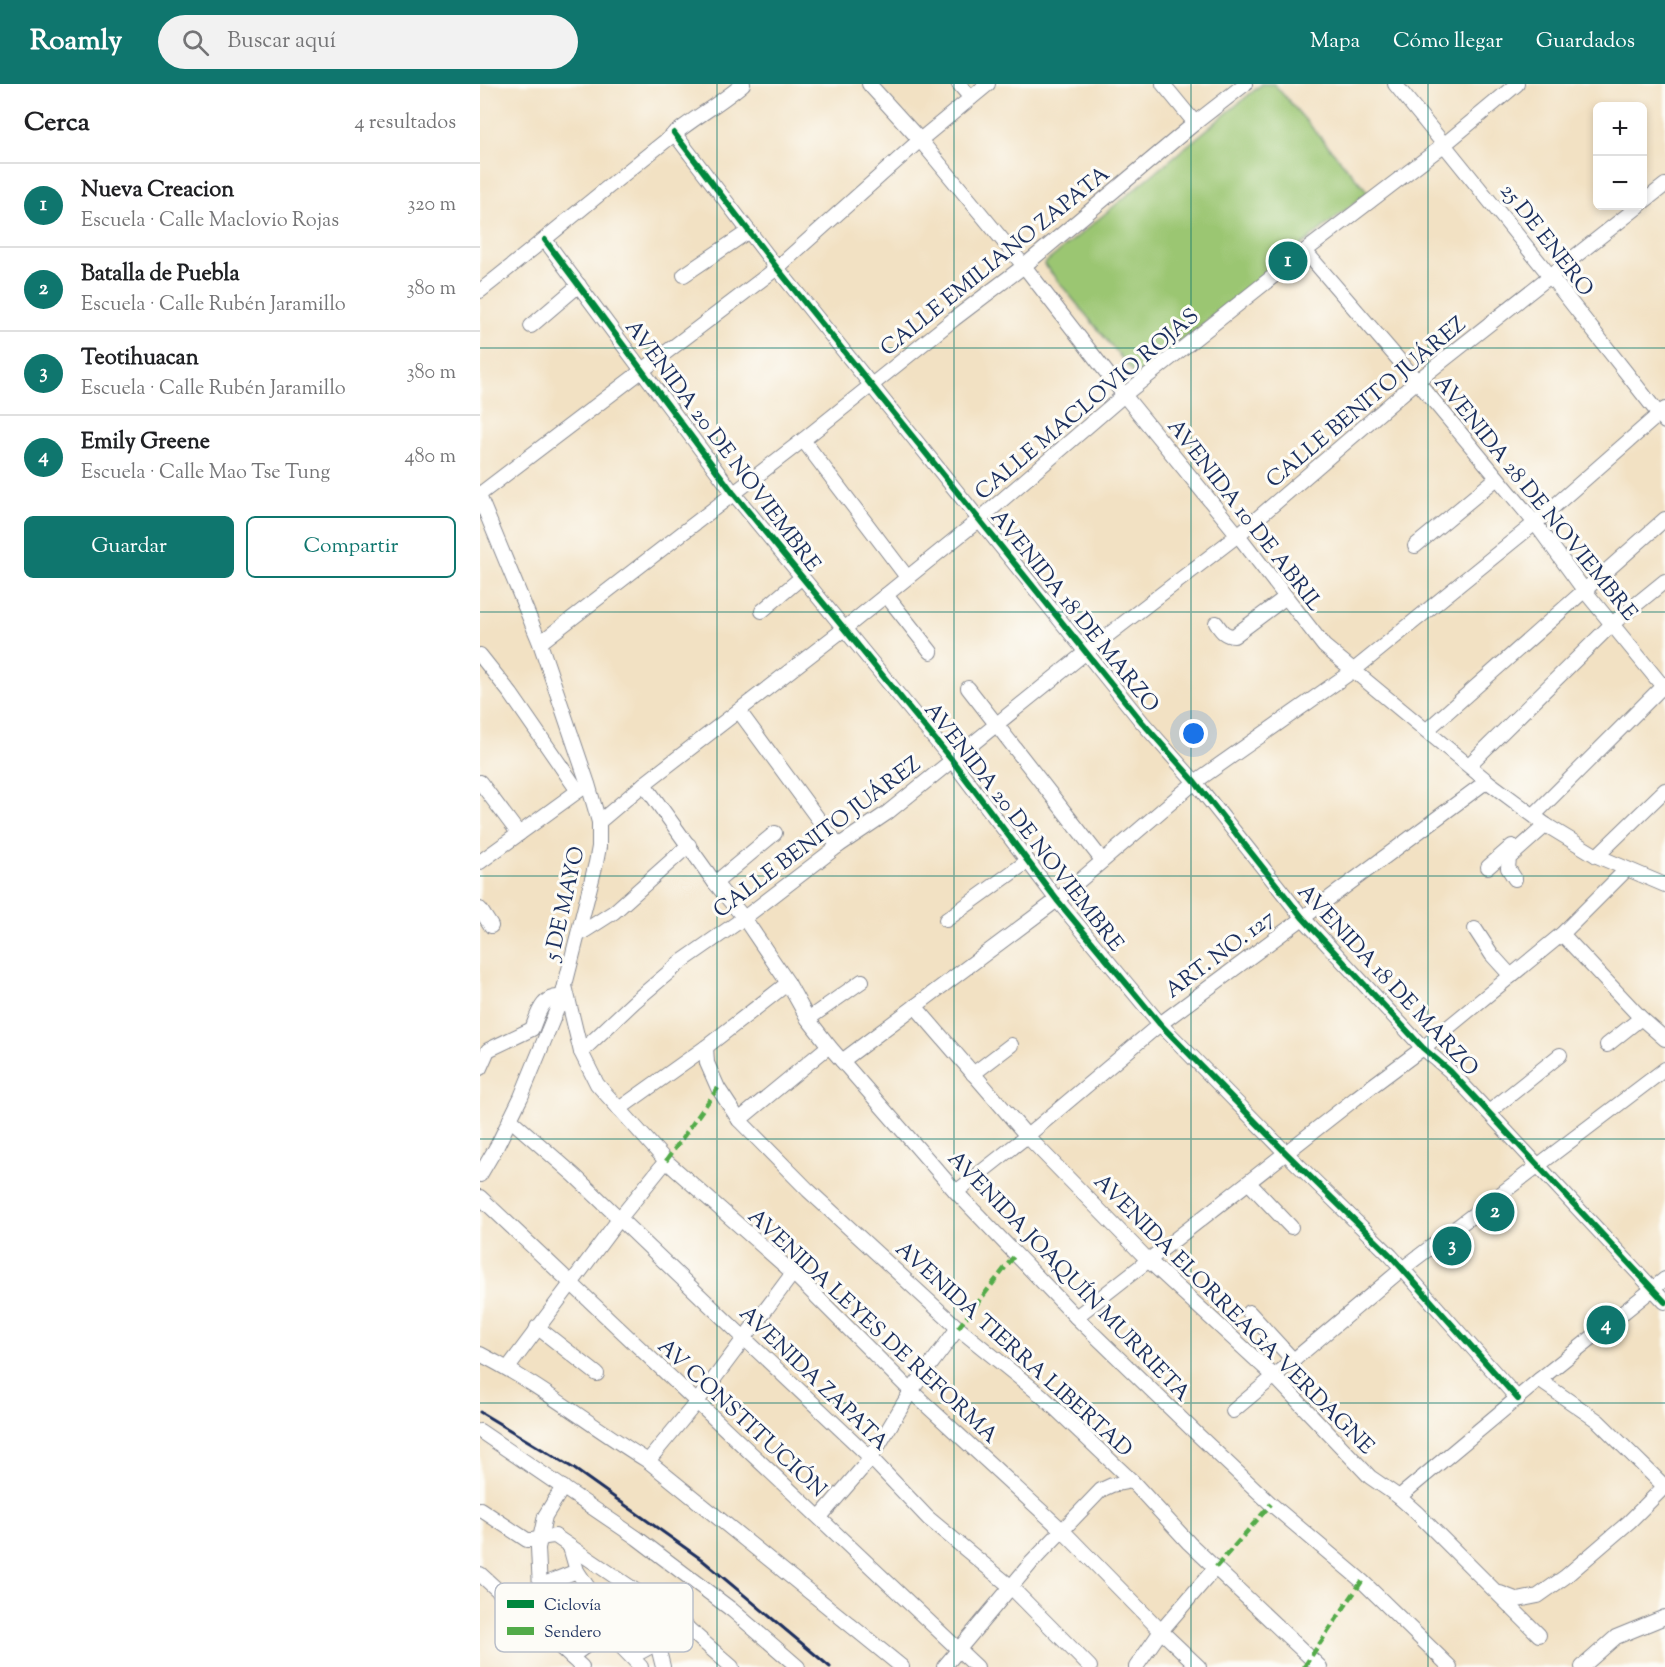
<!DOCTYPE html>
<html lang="es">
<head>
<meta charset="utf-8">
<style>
	:root { --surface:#fff; --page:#f2f2f2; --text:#202124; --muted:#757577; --line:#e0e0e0; --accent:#0f766e }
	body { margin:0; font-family:"Sorts Mill Goudy",serif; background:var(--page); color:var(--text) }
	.controls { position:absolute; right:18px; top:18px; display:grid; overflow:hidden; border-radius:9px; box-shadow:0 3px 9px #0003 }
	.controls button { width:54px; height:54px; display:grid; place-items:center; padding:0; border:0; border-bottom:2px solid var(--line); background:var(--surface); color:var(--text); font:30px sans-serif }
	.you { position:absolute; left:714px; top:650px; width:21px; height:21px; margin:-15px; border:4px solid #fff; border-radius:50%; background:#1a73e8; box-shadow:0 0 0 9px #1a73e833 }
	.badge { display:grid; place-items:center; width:39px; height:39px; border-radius:50%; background:var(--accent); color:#fff; font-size:20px; font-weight:700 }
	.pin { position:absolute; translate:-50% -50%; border:3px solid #fff; box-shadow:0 2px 6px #0006 }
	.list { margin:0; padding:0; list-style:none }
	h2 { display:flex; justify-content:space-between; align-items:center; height:78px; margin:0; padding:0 24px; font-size:26px }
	h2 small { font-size:20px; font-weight:400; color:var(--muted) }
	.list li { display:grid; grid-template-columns:39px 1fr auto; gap:18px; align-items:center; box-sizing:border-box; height:84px; padding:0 24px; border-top:2px solid var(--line) }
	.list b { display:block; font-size:22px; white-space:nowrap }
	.list p { margin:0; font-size:20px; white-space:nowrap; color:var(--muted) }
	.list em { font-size:20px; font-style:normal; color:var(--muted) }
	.actions { display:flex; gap:12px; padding:18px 24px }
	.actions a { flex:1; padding:14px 0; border:2px solid var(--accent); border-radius:9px; text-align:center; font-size:21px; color:var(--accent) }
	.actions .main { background:var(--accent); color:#fff }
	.icon { flex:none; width:33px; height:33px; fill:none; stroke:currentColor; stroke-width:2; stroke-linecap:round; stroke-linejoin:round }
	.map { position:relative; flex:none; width:1185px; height:1583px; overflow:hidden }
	header { display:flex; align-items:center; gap:36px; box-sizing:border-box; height:84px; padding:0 30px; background:var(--accent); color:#fff }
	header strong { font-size:28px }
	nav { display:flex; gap:33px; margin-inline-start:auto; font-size:21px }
	.search { width:420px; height:54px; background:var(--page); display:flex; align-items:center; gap:15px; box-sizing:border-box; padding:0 21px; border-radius:33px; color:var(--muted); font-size:22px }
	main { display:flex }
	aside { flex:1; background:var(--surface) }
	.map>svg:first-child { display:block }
	.green { fill:#9bc672; stroke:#5b7a68; stroke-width:1.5 }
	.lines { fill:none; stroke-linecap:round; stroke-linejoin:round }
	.minor-casing { stroke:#868890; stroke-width:16 }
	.minor { stroke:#fff; stroke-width:14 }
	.rail { stroke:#1b2f5e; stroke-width:3 }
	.quiet { stroke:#52ab49; stroke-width:4.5; stroke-dasharray:9 4.5; stroke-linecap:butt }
	.cycleway-casing { stroke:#fdfcf7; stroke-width:10 }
	.cycleway { stroke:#00873e; stroke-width:6 }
	.grid { fill:none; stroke:#0f766e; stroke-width:1.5; stroke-opacity:0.55 }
	.labels { text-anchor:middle; stroke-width:6; stroke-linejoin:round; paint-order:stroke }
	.street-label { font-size:22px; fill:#1b2f5e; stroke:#fdfcf7 }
	.key { fill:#fdfcf7; stroke:#b9bec9; stroke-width:1.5 }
	.key-label { font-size:16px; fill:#1b2f5e }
</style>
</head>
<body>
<header>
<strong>Roamly</strong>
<div class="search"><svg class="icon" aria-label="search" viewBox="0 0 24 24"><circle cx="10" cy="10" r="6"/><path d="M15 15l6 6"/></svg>Buscar aquí</div>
<nav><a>Mapa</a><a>Cómo llegar</a><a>Guardados</a></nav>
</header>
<main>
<aside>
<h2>Cerca<small>4 resultados</small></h2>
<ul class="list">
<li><span class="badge">1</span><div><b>Nueva Creacion</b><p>Escuela · Calle Maclovio Rojas</p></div><em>320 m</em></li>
<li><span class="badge">2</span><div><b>Batalla de Puebla</b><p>Escuela · Calle Rubén Jaramillo</p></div><em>380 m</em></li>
<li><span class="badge">3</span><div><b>Teotihuacan</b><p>Escuela · Calle Rubén Jaramillo</p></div><em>380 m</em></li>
<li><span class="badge">4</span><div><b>Emily Greene</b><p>Escuela · Calle Mao Tse Tung</p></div><em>480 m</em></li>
</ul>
<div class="actions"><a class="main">Guardar</a><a>Compartir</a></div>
</aside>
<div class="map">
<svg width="1185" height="1583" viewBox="0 0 1185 1583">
	<rect width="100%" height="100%" fill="#fdfcf7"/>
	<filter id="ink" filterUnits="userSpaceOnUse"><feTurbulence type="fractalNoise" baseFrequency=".0167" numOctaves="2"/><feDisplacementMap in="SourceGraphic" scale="12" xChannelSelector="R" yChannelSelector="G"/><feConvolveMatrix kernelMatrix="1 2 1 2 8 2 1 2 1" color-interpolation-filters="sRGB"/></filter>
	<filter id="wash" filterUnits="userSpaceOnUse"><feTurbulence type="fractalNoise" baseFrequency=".008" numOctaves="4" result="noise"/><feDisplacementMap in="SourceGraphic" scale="24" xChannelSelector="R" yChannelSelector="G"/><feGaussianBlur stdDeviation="1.35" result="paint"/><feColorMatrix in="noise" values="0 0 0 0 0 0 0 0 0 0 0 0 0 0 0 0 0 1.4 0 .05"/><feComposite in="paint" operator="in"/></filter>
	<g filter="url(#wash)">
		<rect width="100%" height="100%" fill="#f2e1c3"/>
		<path class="green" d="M 782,0 L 794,0 L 888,108 L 657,293 L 564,180 Z"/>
	</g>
	<g filter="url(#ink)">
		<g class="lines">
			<g class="minor-casing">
				<g id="minor">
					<path d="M 389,0 L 440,56 L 544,182 L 644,311 L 758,451 L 844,562 L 1007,697 L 1066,741 L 1117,772 L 1185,801"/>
					<path d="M 479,0 L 491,14"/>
					<path d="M 683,0 L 715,39"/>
					<path d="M 915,0 L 1071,193 L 1185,338"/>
					<path d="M 194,49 L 297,184 L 662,638 L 715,698 L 822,833 L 943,964 L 970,987 L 1185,1218"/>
					<path d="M 1162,119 L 1185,101"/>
					<path d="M 65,156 L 254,410 L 471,675 L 577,816 L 680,940 L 806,1069 L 911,1172 L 1038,1315"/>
					<path d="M 825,167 L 937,297 L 1055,439 L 1104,506 L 1185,605"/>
					<path d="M 204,191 L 269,147"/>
					<path d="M 0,207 C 65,156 128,102 193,51 C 215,33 241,19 263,0"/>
					<path d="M 51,242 L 99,201"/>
					<path d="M 323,356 L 427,493"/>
					<path d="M 0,410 L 297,184 L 440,56 L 508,0"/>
					<path d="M 0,414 L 60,559 L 108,700 L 119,738 L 119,763 L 116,779 L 82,913 L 41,1013 L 17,1062 L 0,1091"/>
					<path d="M 935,462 L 1017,394"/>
					<path d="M 406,511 L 451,568"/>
					<path d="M 282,527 L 322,493"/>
					<path d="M 736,539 C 741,546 744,552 754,552 L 806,513"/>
					<path d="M 60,559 L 323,356 L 474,235 L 544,182 L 715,39 L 765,0"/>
					<path d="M 0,571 L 31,610 L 98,707"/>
					<path d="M 488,604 L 622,776"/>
					<path d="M 259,627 L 358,762"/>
					<path d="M 947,646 L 1185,435"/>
					<path d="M 989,681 L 1132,540 L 1185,497"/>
					<path d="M 0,698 L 39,750"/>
					<path d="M 164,700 L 235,799 L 264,834 L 308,899 L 328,935 L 349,962 L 476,1108 L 596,1233 L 719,1352 L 791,1420 L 882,1497 L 970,1583"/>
					<path d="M 1054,731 L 1185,600"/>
					<path d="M 119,738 L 164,700 L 364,545 L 500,435 L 644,311 L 825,167 L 965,60 L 1037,0"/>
					<path d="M 1117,772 L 1185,706"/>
					<path d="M 0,778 L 105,702"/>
					<path d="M 1008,783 L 1032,762"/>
					<path d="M 1035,795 L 1028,784 L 1029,774 L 1066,741"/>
					<path d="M 235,799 L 295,749"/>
					<path d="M 0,825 L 11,842"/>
					<path d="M 466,836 L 548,777"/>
					<path d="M 995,845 L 1012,871 L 1031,892"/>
					<path d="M 1082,850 L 1161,934 L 1185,955"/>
					<path d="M 98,851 L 134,828 L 209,761"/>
					<path d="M 85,902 L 101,968 L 117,1000 L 186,1077 L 313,1189 L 431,1307 L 583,1447 L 681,1547 L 719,1583"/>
					<path d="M 435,922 L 547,1052 L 668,1176 L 795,1293 L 890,1393 L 919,1413 L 937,1429 L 1059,1551"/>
					<path d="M 328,935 L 382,897"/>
					<path d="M 1127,961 L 1161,934"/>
					<path d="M 226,963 L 227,979 L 238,1004 L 259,1036 L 328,1106 L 478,1244 L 562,1312 L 652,1397 L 709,1459 L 840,1583"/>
					<path d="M 101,968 L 154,918 L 201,878 L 264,834 L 358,762 L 407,729 L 606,568 L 758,451 L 937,297 L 1159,122"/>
					<path d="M 362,977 L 577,816 L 715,698 L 874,586 L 1055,439 L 1185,325"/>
					<path d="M 0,984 L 8,966 L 52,945 C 58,930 62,911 82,913"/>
					<path d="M 493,990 L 531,961"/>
					<path d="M 139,1025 L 226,963 L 308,899"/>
					<path d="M 1009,1028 L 1080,971"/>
					<path d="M 30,1035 L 94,1091 L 265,1255 L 391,1374 L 448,1434 L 530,1502 L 610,1583"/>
					<path d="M 259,1036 L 349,962"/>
					<path d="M 769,1099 L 811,1143"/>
					<path d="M 476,1108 L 547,1052 L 680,940 L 1007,697"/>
					<path d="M 0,1113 L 497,1583"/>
					<path d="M 769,1228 L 814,1277"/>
					<path d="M 596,1233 L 876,1014 L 943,964 L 1082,850 L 1146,786"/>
					<path d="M 57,1243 L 117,1290"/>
					<path d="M 0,1270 C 59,1300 111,1342 168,1377 L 422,1583"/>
					<path d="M 28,1284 L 140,1134 L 186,1077"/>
					<path d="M 1059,1296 L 1118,1337 L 1185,1403"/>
					<path d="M 753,1327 L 922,1185 L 1185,985"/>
					<path d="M 0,1347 L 157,1454 L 252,1526 L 318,1583"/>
					<path d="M 168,1377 L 216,1319 L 313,1189"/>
					<path d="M 919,1413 L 1059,1296 L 1185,1195"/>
					<path d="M 0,1425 L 47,1456 C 57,1457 65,1452 75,1452 L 196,1534 L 252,1583"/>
					<path d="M 340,1433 L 391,1374 L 431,1307 L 478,1244"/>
					<path d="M 90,1463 L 97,1487 L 125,1529 L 126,1547 L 91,1573"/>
					<path d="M 0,1490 L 102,1583"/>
					<path d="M 59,1502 L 97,1487"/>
					<path d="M 1020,1509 L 1038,1516 L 1058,1512 L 1085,1493 L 1149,1438 L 1185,1402"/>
					<path d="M 60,1511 L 113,1556"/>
					<path d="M 125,1529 L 172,1518"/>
					<path d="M 62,1546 L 58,1464 L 65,1432 L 83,1403"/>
					<path d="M 126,1547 L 161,1583"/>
					<path d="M 177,1559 L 183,1583"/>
					<path d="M 153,1572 L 207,1543"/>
					<path d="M 464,1583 L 551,1479 L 621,1406 L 632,1401 L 652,1397"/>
					<path d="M 656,1583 L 681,1547 L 736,1483"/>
					<path d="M 1102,1583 L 1136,1553 L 1185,1533"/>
				</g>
			</g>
			<use href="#minor" class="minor"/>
			<path class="rail" d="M 0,1328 L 93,1384 L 221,1475 L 350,1583"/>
			<g class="quiet">
				<path d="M 186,1077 L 238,1004"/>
				<path d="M 478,1244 L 535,1171"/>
				<path d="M 736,1483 L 791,1420"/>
				<path d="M 824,1583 L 882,1497"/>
			</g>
			<g class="cycleway-casing">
				<g id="cycleway">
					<path d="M 194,49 L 297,184 L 662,638 L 715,698 L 822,833 L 943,964 L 970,987 L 1185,1218"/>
					<path d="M 65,156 L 254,410 L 471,675 L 577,816 L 680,940 L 806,1069 L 911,1172 L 1038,1315"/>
				</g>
			</g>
			<use href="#cycleway" class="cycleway"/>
		</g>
	</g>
	<path class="grid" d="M 237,0 L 237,1583M 474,0 L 474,1583M 711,0 L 711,1583M 948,0 L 948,1583M 0,264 L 1185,264M 0,528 L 1185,528M 0,792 L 1185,792M 0,1055 L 1185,1055M 0,1319 L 1185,1319"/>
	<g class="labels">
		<g class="street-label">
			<text transform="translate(1068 155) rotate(52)" y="8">25 DE ENERO</text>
			<text transform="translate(514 176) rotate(-39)" y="8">CALLE EMILIANO ZAPATA</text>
			<text transform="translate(885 317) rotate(-40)" y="8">CALLE BENITO JUÁREZ</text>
			<text transform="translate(606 319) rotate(-40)" y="8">CALLE MACLOVIO ROJAS</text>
			<text transform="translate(244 361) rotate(53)" y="8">AVENIDA 20 DE NOVIEMBRE</text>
			<text transform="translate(1057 413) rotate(51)" y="8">AVENIDA 28 DE NOVIEMBRE</text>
			<text transform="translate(766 430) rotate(52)" y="8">AVENIDA 10 DE ABRIL</text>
			<text transform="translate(596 526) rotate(51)" y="8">AVENIDA 18 DE MARZO</text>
			<text transform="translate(545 742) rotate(52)" y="8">AVENIDA 20 DE NOVIEMBRE</text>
			<text transform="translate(336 752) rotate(-37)" y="8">CALLE BENITO JUÁREZ</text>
			<text transform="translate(83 819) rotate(-77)" y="8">5 DE MAYO</text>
			<text transform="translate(739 869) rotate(-37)" y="8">ART. NO. 127</text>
			<text transform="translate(909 895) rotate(47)" y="8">AVENIDA 18 DE MARZO</text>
			<text transform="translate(590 1191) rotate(46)" y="8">AVENIDA JOAQUÍN MURRIETA</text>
			<text transform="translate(755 1229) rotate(45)" y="8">AVENIDA ELORREAGA VERDAGNE</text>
			<text transform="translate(394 1241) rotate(43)" y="8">AVENIDA LEYES DE REFORMA</text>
			<text transform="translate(535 1264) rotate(42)" y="8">AVENIDA TIERRA LIBERTAD</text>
			<text transform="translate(335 1293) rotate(44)" y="8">AVENIDA ZAPATA</text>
			<text transform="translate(263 1333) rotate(43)" y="8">AV CONSTITUCIÓN</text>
		</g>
	</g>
	<rect x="15" y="1499" width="198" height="69" rx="9" class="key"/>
	<rect x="27" y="1516" width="27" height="8" fill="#00873e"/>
	<rect x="27" y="1543" width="27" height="8" fill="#52ab49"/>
	<g class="key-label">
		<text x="64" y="1526">Ciclovía</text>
		<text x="64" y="1553">Sendero</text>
	</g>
</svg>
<div class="controls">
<button>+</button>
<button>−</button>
</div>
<div class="you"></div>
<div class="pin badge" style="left:808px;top:177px">1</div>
<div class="pin badge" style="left:1015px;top:1128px">2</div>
<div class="pin badge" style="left:972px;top:1162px">3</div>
<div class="pin badge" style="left:1126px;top:1241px">4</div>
</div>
</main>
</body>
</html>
